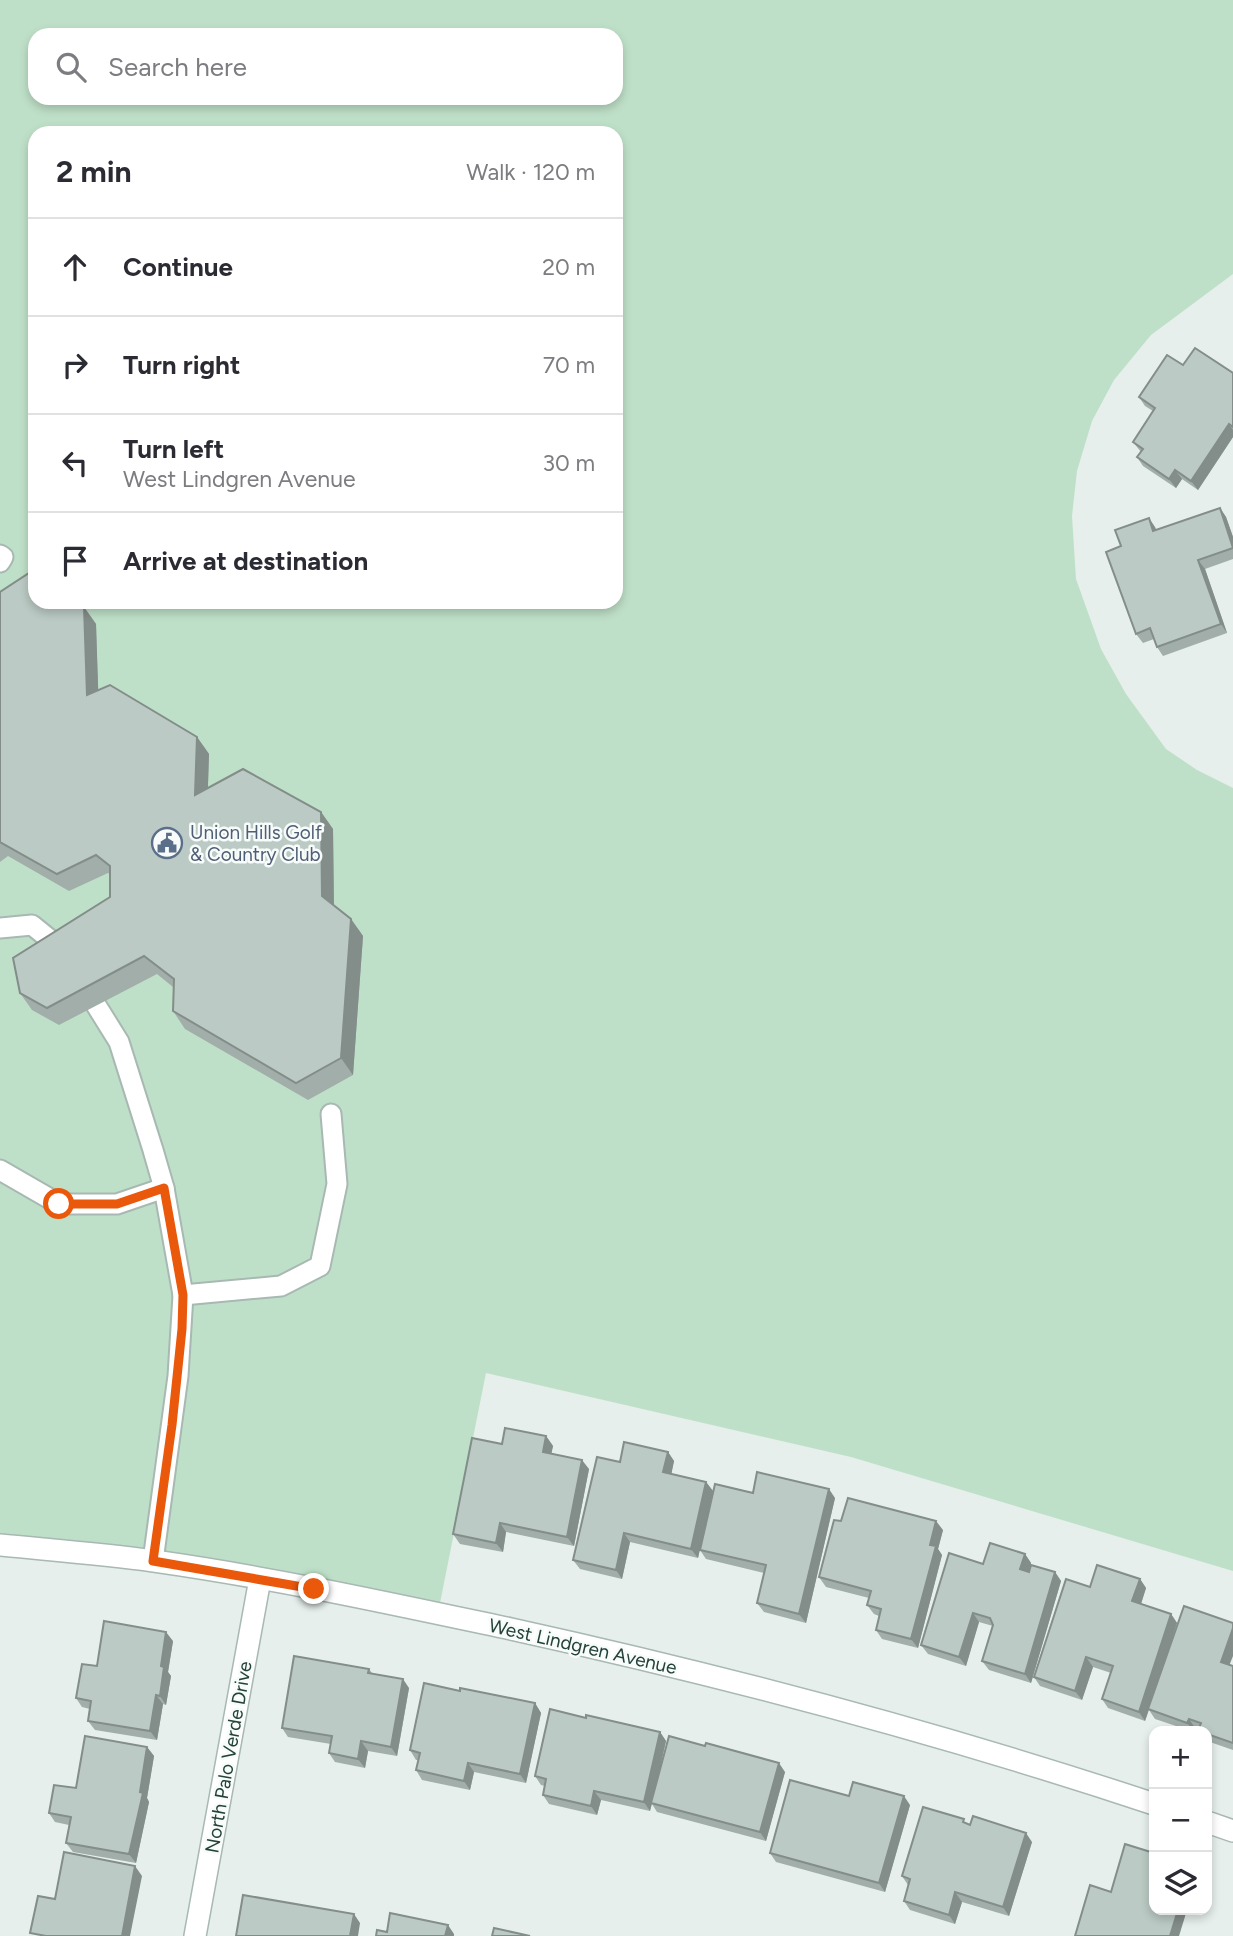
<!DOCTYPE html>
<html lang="en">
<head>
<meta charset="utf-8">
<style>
	:root { --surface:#fff; --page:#f7f7f7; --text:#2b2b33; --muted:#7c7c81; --line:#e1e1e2 }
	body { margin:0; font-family:Figtree,sans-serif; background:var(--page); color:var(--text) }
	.controls { position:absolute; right:21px; bottom:21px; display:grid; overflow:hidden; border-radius:14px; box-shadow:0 4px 10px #0003 }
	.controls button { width:63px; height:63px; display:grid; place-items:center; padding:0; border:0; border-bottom:2px solid var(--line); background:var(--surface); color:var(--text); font:35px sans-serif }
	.stop { position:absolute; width:21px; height:21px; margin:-16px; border:5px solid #ea580c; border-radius:50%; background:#fff }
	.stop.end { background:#ea580c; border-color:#fff; box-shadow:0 2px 7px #0008 }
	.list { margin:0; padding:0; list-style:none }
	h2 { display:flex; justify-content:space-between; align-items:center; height:91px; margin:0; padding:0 28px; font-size:30px }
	h2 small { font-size:23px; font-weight:400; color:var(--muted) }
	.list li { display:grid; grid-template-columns:46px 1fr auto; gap:21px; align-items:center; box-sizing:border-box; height:98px; padding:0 28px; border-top:2px solid var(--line) }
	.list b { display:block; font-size:26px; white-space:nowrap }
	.list p { margin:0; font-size:23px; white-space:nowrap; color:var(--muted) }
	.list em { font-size:23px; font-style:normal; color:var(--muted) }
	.icon { flex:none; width:38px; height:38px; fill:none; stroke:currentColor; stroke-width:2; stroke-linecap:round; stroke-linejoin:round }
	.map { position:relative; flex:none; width:1233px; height:1936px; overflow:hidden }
	.search { position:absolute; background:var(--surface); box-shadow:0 4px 10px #0003; left:28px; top:28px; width:595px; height:77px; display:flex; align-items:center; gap:18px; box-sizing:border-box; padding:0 24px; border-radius:21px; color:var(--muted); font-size:26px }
	.panel { position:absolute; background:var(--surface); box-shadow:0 4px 10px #0003; left:28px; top:126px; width:595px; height:483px; border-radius:21px }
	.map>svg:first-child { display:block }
	.green { fill:#bfe0c8; fill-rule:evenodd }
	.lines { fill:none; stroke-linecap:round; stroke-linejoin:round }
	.service-casing { stroke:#a8b8b2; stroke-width:23 }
	.minor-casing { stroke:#a8b8b2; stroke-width:24 }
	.tertiary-casing { stroke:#a8b8b2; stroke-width:24 }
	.service { stroke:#fff; stroke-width:19 }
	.minor { stroke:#fff; stroke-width:21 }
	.tertiary { stroke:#fff; stroke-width:21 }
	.wall { fill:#a1aea9 }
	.shaded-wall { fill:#838d89 }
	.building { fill:#bbcac4; stroke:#838d89; stroke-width:2 }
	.route { stroke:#ea580c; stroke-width:9 }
	.labels { text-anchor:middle; stroke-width:5; stroke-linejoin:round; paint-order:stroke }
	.service-label { font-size:19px; fill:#4e5e75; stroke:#f7fbf9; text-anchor:start }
	.street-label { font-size:19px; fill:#24423a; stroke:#f7fbf9 }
</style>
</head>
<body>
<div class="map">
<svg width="1233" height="1936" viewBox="0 0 1233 1936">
	<rect width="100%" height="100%" fill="#e6efeb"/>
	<path class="green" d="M 0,0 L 1233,0 L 1233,274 L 1151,335 L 1114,380 L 1092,421 L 1077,471 L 1072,516 L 1076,579 L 1101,649 L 1126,694 L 1166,749 L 1197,770 L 1233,788 L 1233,1571 L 851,1457 L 486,1373 L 438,1613 L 0,1545 ZM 35,35 L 616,35 L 616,98 L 35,98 ZM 35,133 L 616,133 L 616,602 L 35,602 Z"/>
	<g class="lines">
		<g class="service-casing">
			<g id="service">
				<path d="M 0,555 L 3,557 L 0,562"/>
				<path d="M 0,928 L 32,925 L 64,951"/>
				<path d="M 96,1005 L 119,1042 L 153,1150 L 164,1188 L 183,1295 L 178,1376 L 153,1561"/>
				<path d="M 0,1170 L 59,1204 L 117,1204 L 164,1188"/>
				<path d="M 183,1295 L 281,1286 L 320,1266 L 337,1184 L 331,1114"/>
			</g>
		</g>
		<g class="minor-casing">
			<path id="minor" d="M 195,1936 L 260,1579"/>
		</g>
		<g class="tertiary-casing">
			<g id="tertiary">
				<path d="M 0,1545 C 51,1550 103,1554 154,1561 C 274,1578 393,1604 511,1629 C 729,1677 943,1734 1154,1804"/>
				<path d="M 1207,1822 L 1233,1831"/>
			</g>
		</g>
		<use href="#service" class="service"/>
		<use href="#minor" class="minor"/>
		<use href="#tertiary" class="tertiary"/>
	</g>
	<g class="wall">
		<path d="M 1183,365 L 1233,373 L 1233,437 L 1198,490 L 1182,479 L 1176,488 L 1143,466 L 1137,457 L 1141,452 L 1133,442 L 1153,411 L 1145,406 L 1139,397 Z"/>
		<path d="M 1220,508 L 1226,517 L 1233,537 L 1233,559 L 1205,569 L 1227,633 L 1163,656 L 1157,647 L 1154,639 L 1143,643 L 1136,634 L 1121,546 L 1155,527 L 1156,530 Z"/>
		<path d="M 0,592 L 84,607 L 96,624 L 98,690 L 197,737 L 209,754 L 208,788 L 321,812 L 333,829 L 334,906 L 351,919 L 363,936 L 353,1075 L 308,1100 L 185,1029 L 173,1011 L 173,987 L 157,974 L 59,1025 L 32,1010 L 20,993 L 110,897 L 110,874 L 108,873 L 69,891 L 8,856 L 0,862 Z"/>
		<path d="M 546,1436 L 553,1446 L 551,1453 L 589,1469 L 574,1546 L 506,1532 L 503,1552 L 460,1544 L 453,1534 L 502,1444 Z"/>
		<path d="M 668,1452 L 674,1461 L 671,1474 L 706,1482 L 713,1491 L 698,1558 L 630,1542 L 622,1579 L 580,1569 L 573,1560 L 620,1462 Z"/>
		<path d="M 753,1493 L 835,1498 L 806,1623 L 764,1612 L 757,1603 L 764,1573 L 706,1559 L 700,1550 Z"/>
		<path d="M 841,1521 L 943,1530 L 938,1549 L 942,1555 L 918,1648 L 882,1639 L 876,1630 L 879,1616 L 874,1614 L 867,1605 L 869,1598 L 826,1587 L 819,1577 Z"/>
		<path d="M 1025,1554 L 1031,1563 L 1029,1571 L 1055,1572 L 1061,1581 L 1031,1683 L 989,1670 L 982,1661 L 993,1626 L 979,1622 L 966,1666 L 928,1654 L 921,1645 L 983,1564 Z"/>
		<path d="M 1140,1579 L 1146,1588 L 1141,1604 L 1171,1614 L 1177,1623 L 1162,1671 L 1230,1665 L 1233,1666 L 1233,1750 L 1207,1741 L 1207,1731 L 1195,1728 L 1194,1731 L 1191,1731 L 1155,1719 L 1149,1710 L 1145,1721 L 1108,1708 L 1102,1699 L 1111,1673 L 1093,1667 L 1082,1700 L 1040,1686 L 1034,1677 L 1090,1587 Z"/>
		<path d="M 173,1641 L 168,1672 L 171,1676 L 166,1705 L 163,1704 L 157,1740 L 95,1730 L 88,1721 L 90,1709 L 82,1707 L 76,1698 L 97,1666 Z"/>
		<path d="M 369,1669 L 372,1673 L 409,1688 L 397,1756 L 368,1751 L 365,1768 L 335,1762 L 329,1753 L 331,1744 L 288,1737 L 282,1728 Z"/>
		<path d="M 460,1691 L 535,1703 L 541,1713 L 526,1783 L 474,1772 L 470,1790 L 422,1780 L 416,1770 L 418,1760 L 416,1760 L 410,1750 Z"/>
		<path d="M 586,1718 L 660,1732 L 666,1741 L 661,1764 L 785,1772 L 766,1841 L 657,1812 L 652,1804 L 650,1811 L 601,1800 L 597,1815 L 549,1804 L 543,1795 L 545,1786 L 541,1785 L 535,1776 Z"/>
		<path d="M 147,1747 L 154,1756 L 147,1798 L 149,1802 L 136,1863 L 73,1852 L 66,1843 L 69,1825 L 55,1822 L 49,1813 L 76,1788 Z"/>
		<path d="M 849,1796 L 910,1805 L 885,1892 L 776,1862 L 770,1853 Z"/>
		<path d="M 968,1824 L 1032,1842 L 1009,1916 L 962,1902 L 955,1924 L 910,1910 L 904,1901 L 908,1885 L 902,1876 Z"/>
	</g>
	<g class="shaded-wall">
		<path d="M 1229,424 L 1233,430 L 1233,437 L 1198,490 L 1191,481 Z"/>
		<path d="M 1175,470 L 1182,479 L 1176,488 L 1169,479 Z"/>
		<path d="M 1220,508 L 1226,517 L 1233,537 L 1233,546 Z"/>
		<path d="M 1149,518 L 1155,527 L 1160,540 L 1153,531 Z"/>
		<path d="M 1198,560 L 1205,569 L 1227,633 L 1221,624 Z"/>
		<path d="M 84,607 L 96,624 L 99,713 L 87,695 Z"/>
		<path d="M 197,737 L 209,754 L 207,812 L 195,795 Z"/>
		<path d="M 321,812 L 333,829 L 334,914 L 322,896 Z"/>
		<path d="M 351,919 L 363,936 L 353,1075 L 341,1058 Z"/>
		<path d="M 546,1436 L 553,1446 L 550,1461 L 543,1452 Z"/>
		<path d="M 668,1452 L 674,1461 L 670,1481 L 663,1472 Z"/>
		<path d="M 582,1460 L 589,1469 L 574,1546 L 567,1537 Z"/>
		<path d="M 706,1482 L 713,1491 L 698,1558 L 691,1549 Z"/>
		<path d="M 829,1489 L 835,1498 L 806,1623 L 799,1614 Z"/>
		<path d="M 936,1521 L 943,1530 L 938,1549 L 942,1555 L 918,1648 L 911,1639 L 930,1545 Z"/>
		<path d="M 500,1523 L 506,1532 L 503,1552 L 496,1543 Z"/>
		<path d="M 624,1533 L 630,1542 L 622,1579 L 616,1570 Z"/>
		<path d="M 1025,1554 L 1031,1563 L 1027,1578 L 1020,1569 Z"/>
		<path d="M 1055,1572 L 1061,1581 L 1031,1683 L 1025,1674 Z"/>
		<path d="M 1140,1579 L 1146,1588 L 1139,1610 L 1132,1601 Z"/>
		<path d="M 973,1613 L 979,1622 L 966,1666 L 959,1657 Z"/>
		<path d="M 1171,1614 L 1177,1623 L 1145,1721 L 1139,1712 Z"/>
		<path d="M 1233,1628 L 1233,1656 L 1227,1671 L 1221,1662 Z"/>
		<path d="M 166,1632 L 173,1641 L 168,1672 L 171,1676 L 166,1705 L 160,1696 L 161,1666 Z"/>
		<path d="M 1086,1657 L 1093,1667 L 1082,1700 L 1075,1691 Z"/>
		<path d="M 403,1679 L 409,1688 L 397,1756 L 391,1747 Z"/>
		<path d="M 156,1695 L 163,1704 L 157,1740 L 150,1731 Z"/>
		<path d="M 535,1703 L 541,1713 L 526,1783 L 520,1774 Z"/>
		<path d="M 1189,1719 L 1195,1728 L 1194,1731 L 1187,1723 Z"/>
		<path d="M 660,1732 L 666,1741 L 650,1811 L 644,1802 Z"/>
		<path d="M 361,1741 L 368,1751 L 365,1768 L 358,1759 Z"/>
		<path d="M 147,1747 L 154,1756 L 147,1798 L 149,1802 L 136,1863 L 129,1854 Z"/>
		<path d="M 468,1763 L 474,1772 L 470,1790 L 464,1781 Z"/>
		<path d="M 779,1763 L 785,1772 L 766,1841 L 760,1832 Z"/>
		<path d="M 594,1791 L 601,1800 L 597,1815 L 591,1806 Z"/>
		<path d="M 904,1796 L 910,1805 L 885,1892 L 879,1883 Z"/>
		<path d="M 1026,1833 L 1032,1842 L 1009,1916 L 1003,1907 Z"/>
		<path d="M 135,1866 L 142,1876 L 130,1936 L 122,1936 Z"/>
		<path d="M 955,1892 L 962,1902 L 955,1924 L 949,1915 Z"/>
		<path d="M 1178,1910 L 1187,1910 L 1179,1936 L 1170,1936 Z"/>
		<path d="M 354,1914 L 360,1923 L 358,1936 L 350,1936 Z"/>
		<path d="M 448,1925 L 454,1934 L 454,1936 L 445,1936 Z"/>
	</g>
	<g class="building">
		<path d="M 1195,348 L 1233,373 L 1233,427 L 1229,424 L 1191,481 L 1175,470 L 1169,479 L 1137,457 L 1143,449 L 1133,442 L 1155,408 L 1139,397 L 1167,355 L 1183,365 Z"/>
		<path d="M 1220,508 L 1233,548 L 1198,560 L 1221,624 L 1157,647 L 1150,628 L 1136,634 L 1106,552 L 1121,546 L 1115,530 L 1149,518 L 1153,531 Z"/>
		<path d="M 29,573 L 35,577 L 35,602 L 76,602 L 84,607 L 87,695 L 110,685 L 197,737 L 195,795 L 243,769 L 321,812 L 322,896 L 351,919 L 341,1058 L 296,1083 L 173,1011 L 174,979 L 144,956 L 47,1008 L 20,993 L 13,958 L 110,897 L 110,866 L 96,855 L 57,874 L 0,842 L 0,592 Z"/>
		<path d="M 505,1428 L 546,1436 L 543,1452 L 582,1460 L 567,1537 L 500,1523 L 496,1543 L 453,1534 L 472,1438 L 502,1444 Z"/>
		<path d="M 624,1442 L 668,1452 L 663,1472 L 706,1482 L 691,1549 L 624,1533 L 616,1570 L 573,1560 L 597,1457 L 620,1462 Z"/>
		<path d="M 757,1472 L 829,1489 L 799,1614 L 757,1603 L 766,1565 L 700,1550 L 715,1484 L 753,1493 Z"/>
		<path d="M 848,1498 L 936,1521 L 930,1545 L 936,1546 L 911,1639 L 876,1630 L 881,1609 L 867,1605 L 871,1591 L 819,1577 L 834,1520 L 841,1521 Z"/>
		<path d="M 990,1543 L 1025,1554 L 1020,1569 L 1029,1572 L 1031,1565 L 1055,1572 L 1025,1674 L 982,1661 L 993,1625 L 990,1618 L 973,1613 L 959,1657 L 921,1645 L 949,1553 L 983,1564 Z"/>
		<path d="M 1097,1565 L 1140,1579 L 1132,1601 L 1171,1614 L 1139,1712 L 1102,1699 L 1113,1666 L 1086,1657 L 1075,1691 L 1034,1677 L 1066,1579 L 1090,1587 Z"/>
		<path d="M 1184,1606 L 1233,1623 L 1233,1628 L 1221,1662 L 1233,1666 L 1233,1743 L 1207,1734 L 1207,1731 L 1198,1731 L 1201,1723 L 1189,1719 L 1187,1723 L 1148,1709 Z"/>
		<path d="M 104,1621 L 166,1632 L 161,1666 L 164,1667 L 160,1696 L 156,1695 L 150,1731 L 88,1721 L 91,1701 L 76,1698 L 82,1664 L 97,1666 Z"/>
		<path d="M 294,1656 L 369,1669 L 368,1673 L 403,1679 L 391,1747 L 361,1741 L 358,1759 L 329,1753 L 332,1736 L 282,1728 Z"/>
		<path d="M 424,1683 L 460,1691 L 460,1688 L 535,1703 L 520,1774 L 468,1763 L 464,1781 L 416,1770 L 420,1753 L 410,1750 Z"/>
		<path d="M 550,1709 L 586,1718 L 586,1715 L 660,1732 L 644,1802 L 594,1791 L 591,1806 L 543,1795 L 546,1779 L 535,1776 Z"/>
		<path d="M 85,1736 L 147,1747 L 140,1792 L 143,1793 L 129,1854 L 66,1843 L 71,1817 L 49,1813 L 54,1785 L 76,1788 Z"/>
		<path d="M 669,1736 L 705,1746 L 706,1743 L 779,1763 L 760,1832 L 651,1803 Z"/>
		<path d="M 790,1780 L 849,1796 L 853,1782 L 904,1796 L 879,1883 L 770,1853 Z"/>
		<path d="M 923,1807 L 964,1819 L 963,1822 L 970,1825 L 973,1816 L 1026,1833 L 1003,1907 L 955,1892 L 949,1915 L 904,1901 L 910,1879 L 902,1876 Z"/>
		<path d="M 1125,1844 L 1154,1853 L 1154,1910 L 1178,1910 L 1170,1936 L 1075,1936 L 1090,1885 L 1111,1892 Z"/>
		<path d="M 64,1852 L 135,1866 L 122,1936 L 46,1936 L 30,1933 L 38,1896 L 55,1899 Z"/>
		<path d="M 243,1895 L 354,1914 L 350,1936 L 236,1936 Z"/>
		<path d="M 390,1913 L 448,1925 L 445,1936 L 376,1936 L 377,1930 L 387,1932 Z"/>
		<path d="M 494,1928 L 530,1936 L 492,1936 Z"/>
	</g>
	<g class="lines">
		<path class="route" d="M 59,1204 L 117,1204 L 164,1188 L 183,1295 L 182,1329 L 172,1425 L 153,1561 L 314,1589"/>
	</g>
	<defs>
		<g id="civic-ring" transform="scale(1.575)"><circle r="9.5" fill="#f7fbf9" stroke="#5c6f8a" stroke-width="1.5"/><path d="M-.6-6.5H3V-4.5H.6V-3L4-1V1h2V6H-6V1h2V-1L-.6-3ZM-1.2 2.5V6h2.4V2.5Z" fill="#5c6f8a"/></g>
	</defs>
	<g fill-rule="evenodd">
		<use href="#civic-ring" x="167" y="843"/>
	</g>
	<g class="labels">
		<g class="service-label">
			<text x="190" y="839">Union Hills Golf<tspan x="190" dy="22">&amp; Country Club</tspan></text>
		</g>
		<g class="street-label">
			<text transform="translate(583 1646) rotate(13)" y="7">West Lindgren Avenue</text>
			<text transform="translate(228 1757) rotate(-80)" y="7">North Palo Verde Drive</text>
		</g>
	</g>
</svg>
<div class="controls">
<button>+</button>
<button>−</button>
<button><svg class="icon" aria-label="layers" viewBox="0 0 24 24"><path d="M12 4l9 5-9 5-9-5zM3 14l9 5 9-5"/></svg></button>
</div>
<div class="stop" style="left:59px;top:1204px"></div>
<div class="stop end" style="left:314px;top:1589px"></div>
<div class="search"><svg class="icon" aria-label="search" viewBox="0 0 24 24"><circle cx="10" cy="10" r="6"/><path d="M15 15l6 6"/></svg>Search here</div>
<section class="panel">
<h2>2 min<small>Walk · 120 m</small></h2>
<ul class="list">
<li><svg class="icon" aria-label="ahead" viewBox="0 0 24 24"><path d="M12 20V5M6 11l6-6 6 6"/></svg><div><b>Continue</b></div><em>20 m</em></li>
<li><svg class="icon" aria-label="right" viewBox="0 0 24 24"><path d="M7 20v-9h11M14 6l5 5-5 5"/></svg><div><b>Turn right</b></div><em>70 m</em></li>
<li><svg class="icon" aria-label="left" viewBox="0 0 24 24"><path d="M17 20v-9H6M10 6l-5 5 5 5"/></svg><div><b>Turn left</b><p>West Lindgren Avenue</p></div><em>30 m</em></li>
<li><svg class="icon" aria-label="arrive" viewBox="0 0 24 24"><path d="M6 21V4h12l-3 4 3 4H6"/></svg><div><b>Arrive at destination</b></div></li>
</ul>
</section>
</div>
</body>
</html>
